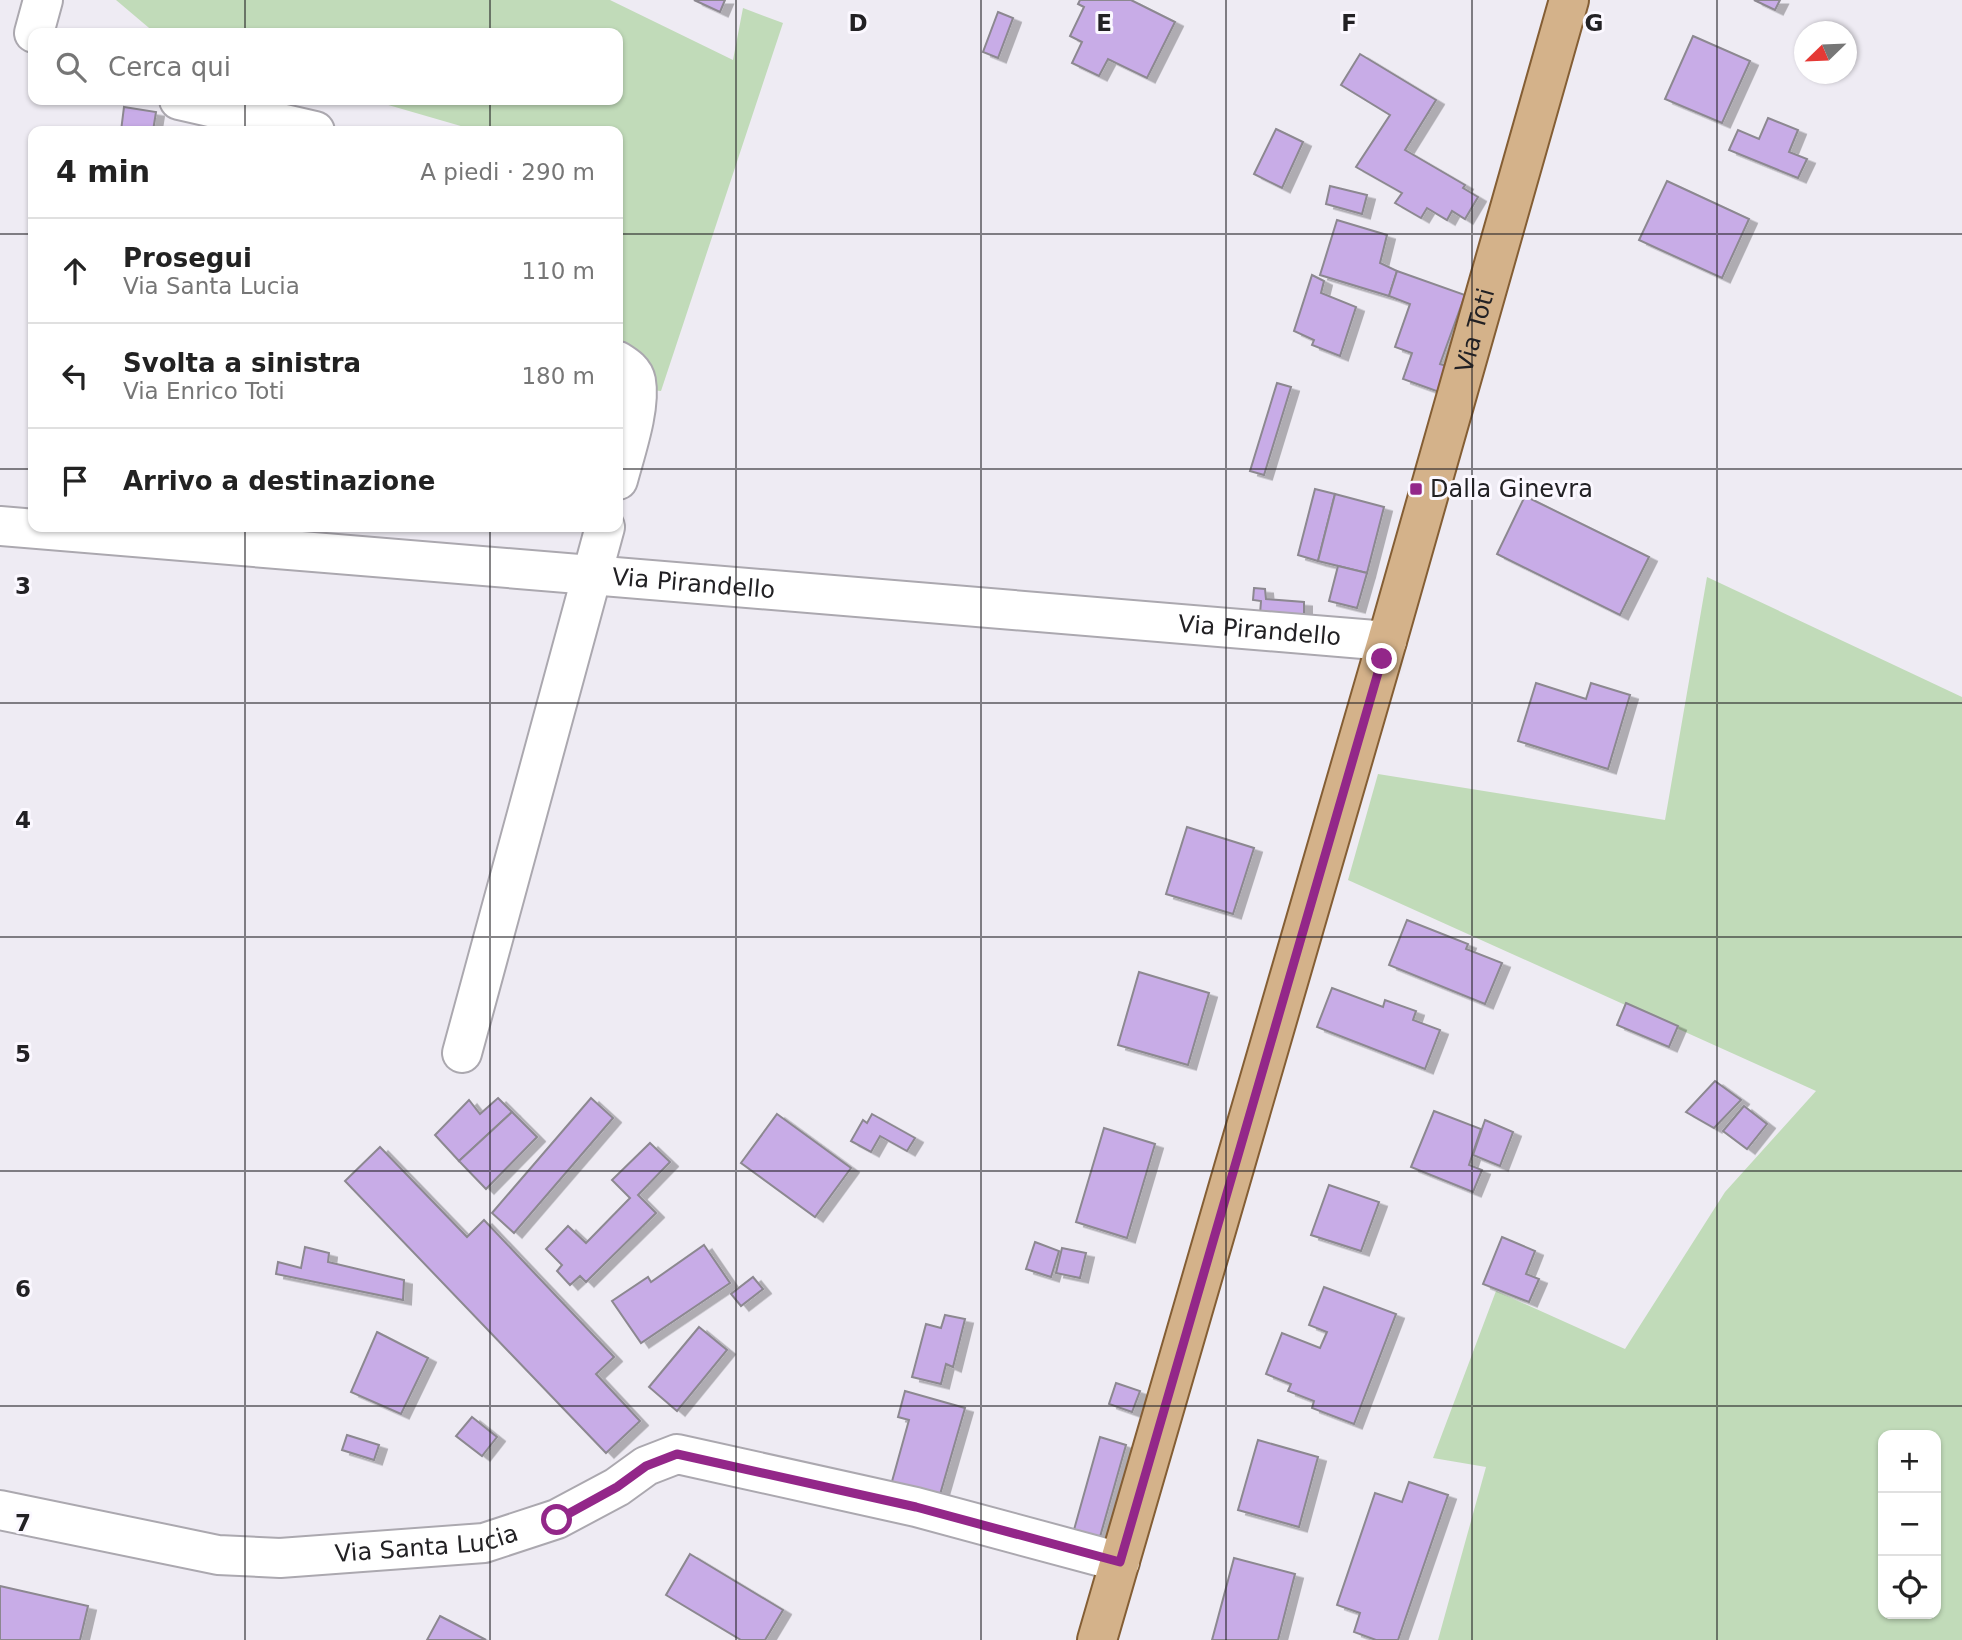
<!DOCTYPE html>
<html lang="it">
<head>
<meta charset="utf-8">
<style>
	:root { --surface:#fff; --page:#f2f2f2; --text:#222; --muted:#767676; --line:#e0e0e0 }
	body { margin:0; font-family:"DejaVu Sans",sans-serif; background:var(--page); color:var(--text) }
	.controls { position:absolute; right:21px; bottom:21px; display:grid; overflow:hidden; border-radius:14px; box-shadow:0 2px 5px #0004 }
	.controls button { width:63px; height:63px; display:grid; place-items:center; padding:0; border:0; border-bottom:2px solid var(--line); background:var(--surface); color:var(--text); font:35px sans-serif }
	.compass { position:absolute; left:1794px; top:21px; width:63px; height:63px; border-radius:50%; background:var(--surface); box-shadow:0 2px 5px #0004; rotate:247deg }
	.stop { position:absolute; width:21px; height:21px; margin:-16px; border:5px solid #932789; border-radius:50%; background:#fff }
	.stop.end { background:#932789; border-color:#fff; box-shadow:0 2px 7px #0008 }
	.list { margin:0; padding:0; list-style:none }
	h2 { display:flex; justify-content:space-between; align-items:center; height:91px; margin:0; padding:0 28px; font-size:30px }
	h2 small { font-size:23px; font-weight:400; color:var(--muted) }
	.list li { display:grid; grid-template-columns:46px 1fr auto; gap:21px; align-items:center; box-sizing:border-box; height:105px; padding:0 28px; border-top:2px solid var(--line) }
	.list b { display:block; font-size:26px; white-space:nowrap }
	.list p { margin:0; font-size:23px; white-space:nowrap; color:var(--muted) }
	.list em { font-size:23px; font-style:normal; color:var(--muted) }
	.icon { flex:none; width:38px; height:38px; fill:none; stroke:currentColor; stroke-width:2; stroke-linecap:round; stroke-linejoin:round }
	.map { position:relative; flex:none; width:1962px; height:1640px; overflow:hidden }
	.search { position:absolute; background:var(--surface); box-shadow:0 2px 5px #0004; left:28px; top:28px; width:595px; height:77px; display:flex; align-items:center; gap:18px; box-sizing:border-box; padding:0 24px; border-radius:14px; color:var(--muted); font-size:26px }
	.panel { position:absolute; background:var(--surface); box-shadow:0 2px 5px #0004; left:28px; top:126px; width:595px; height:406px; border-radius:14px }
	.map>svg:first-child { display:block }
	.green { fill:#c1dbb9; fill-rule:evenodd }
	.building { fill:#c8ace7; stroke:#8c8890; stroke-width:2; filter:url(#shadow) }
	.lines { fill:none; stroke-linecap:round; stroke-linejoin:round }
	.minor-casing { stroke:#aba8af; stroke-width:42 }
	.major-casing { stroke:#845e34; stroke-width:42 }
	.minor { stroke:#fff; stroke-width:38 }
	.major { stroke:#d4b28a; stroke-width:38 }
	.route { stroke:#932789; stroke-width:9 }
	.grid { fill:none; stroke:#222124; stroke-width:2; stroke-opacity:0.55 }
	.poi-dot { fill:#932789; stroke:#fbf8ff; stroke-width:2.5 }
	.labels { text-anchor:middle; stroke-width:6; stroke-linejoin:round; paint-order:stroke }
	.street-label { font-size:24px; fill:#222124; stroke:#fbf8ff }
	.poi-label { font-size:24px; fill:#222124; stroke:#fbf8ff; text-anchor:start }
	.grid-label { font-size:23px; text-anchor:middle; font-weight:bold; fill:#222124; stroke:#fbf8ff; stroke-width:6; stroke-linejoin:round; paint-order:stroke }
</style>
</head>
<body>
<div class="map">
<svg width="1962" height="1640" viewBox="0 0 1962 1640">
	<defs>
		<filter id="shadow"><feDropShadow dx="8" dy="4.5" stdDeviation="0" flood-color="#0004"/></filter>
	</defs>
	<rect width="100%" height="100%" fill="#eeebf3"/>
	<g class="green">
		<path d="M 116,0 L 610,0 L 733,60 L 743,8 L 783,23 L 661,391 L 618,387 L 618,131 L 478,131 L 371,100 L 618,100 L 618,33 L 155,33 Z"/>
		<path d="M 1707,577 L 1962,697 L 1962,1640 L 1438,1640 L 1486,1467 L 1433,1458 L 1496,1291 L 1625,1349 L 1725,1192 L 1816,1091 L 1348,880 L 1378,774 L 1665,820 ZM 1883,1435 L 1936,1435 L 1936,1614 L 1883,1614 Z"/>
	</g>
	<g class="building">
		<path d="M 694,0 L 725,0 L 720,12 Z"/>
		<path d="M 1080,0 L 1131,0 L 1175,22 L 1147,78 L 1108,59 L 1099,76 L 1072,63 L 1082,42 L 1070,36 L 1084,7 L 1078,4 Z"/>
		<path d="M 1754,0 L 1780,0 L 1775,10 Z"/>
		<path d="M 998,12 L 1013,18 L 998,58 L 983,52 Z"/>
		<path d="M 1693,36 L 1750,61 L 1722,123 L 1665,99 Z"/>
		<path d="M 1360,54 L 1436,100 L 1405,150 L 1465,185 L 1463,188 L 1478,197 L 1465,219 L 1452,211 L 1447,220 L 1427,208 L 1421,218 L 1395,203 L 1402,193 L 1356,167 L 1390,115 L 1341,85 Z"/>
		<path d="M 124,107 L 156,112 L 153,131 L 121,131 Z"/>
		<path d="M 1768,118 L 1798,130 L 1789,152 L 1807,159 L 1798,178 L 1729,150 L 1738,130 L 1759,139 Z"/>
		<path d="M 1276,129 L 1303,142 L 1282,188 L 1254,174 Z"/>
		<path d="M 1667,181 L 1749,219 L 1722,278 L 1639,240 Z"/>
		<path d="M 1330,186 L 1367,195 L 1362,214 L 1326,204 Z"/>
		<path d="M 1337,220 L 1387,235 L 1380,263 L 1397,271 L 1389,296 L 1320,275 Z"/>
		<path d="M 1397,271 L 1465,295 L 1440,364 L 1450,367 L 1442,393 L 1403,379 L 1412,353 L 1395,347 L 1410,304 L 1389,296 Z"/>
		<path d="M 1312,275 L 1324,281 L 1321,293 L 1356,307 L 1340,356 L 1312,345 L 1314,340 L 1294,331 Z"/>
		<path d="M 1277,383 L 1291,387 L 1264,475 L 1250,471 Z"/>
		<path d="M 1315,489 L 1335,494 L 1318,561 L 1298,555 Z"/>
		<path d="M 1335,494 L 1384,507 L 1367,573 L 1318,561 Z"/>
		<path d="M 1525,496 L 1649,557 L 1620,615 L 1497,554 Z"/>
		<path d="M 1338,566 L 1367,573 L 1357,608 L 1329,601 Z"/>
		<path d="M 1254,588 L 1265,589 L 1266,599 L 1304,602 L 1304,627 L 1259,627 L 1261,601 L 1253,600 Z"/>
		<path d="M 1536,683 L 1586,699 L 1591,683 L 1630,695 L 1608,769 L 1518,741 Z"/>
		<path d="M 1187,827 L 1254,848 L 1233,914 L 1166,894 Z"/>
		<path d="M 1407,920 L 1468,944 L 1466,949 L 1502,963 L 1485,1004 L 1389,965 Z"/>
		<path d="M 1139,972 L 1209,993 L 1188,1065 L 1118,1045 Z"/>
		<path d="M 1332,988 L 1383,1007 L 1385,1000 L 1416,1011 L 1413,1020 L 1440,1030 L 1425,1069 L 1317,1027 Z"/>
		<path d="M 1626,1003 L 1678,1026 L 1669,1047 L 1617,1025 Z"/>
		<path d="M 1715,1081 L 1741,1100 L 1714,1128 L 1686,1112 Z"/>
		<path d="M 498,1098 L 512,1112 L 459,1161 L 435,1135 L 469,1100 L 480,1114 Z"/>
		<path d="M 591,1098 L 613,1118 L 514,1233 L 492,1213 Z"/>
		<path d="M 1744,1106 L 1767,1124 L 1747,1149 L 1723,1131 Z"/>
		<path d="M 1434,1111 L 1481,1129 L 1469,1165 L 1482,1170 L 1473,1192 L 1411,1167 Z"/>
		<path d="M 512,1112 L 537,1137 L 486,1189 L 459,1161 Z"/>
		<path d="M 777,1114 L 851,1168 L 815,1217 L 741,1163 Z"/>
		<path d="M 872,1114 L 915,1138 L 907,1151 L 880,1136 L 871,1152 L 851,1141 L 863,1120 L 867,1123 Z"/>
		<path d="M 1485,1120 L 1513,1132 L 1500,1166 L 1473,1155 Z"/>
		<path d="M 1104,1128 L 1155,1144 L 1127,1238 L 1076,1222 Z"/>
		<path d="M 650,1143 L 670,1162 L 638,1195 L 656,1213 L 586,1282 L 580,1276 L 570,1285 L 557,1271 L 562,1265 L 546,1249 L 568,1226 L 586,1243 L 630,1198 L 612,1180 Z"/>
		<path d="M 380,1147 L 467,1237 L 484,1220 L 614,1357 L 596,1374 L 640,1421 L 606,1453 L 345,1181 Z"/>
		<path d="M 1329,1185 L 1379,1202 L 1361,1251 L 1311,1235 Z"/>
		<path d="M 1502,1237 L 1535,1251 L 1526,1274 L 1539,1279 L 1529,1302 L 1483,1284 Z"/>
		<path d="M 1035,1242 L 1059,1251 L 1051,1277 L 1026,1269 Z"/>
		<path d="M 704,1245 L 730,1283 L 641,1343 L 612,1301 L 648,1277 L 651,1282 Z"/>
		<path d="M 305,1247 L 329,1253 L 328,1262 L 404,1280 L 403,1300 L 276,1274 L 278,1262 L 301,1268 Z"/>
		<path d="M 1062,1248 L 1086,1253 L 1080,1278 L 1056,1273 Z"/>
		<path d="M 753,1277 L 763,1289 L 741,1306 L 731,1294 Z"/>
		<path d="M 1324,1287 L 1396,1314 L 1354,1424 L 1312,1408 L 1314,1401 L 1288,1391 L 1291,1384 L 1266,1374 L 1282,1333 L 1320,1348 L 1327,1332 L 1309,1325 Z"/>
		<path d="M 945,1315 L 965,1319 L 953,1367 L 946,1364 L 941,1384 L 912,1377 L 926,1324 L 941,1328 Z"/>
		<path d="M 699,1327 L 727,1350 L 677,1411 L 649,1387 Z"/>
		<path d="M 377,1332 L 428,1358 L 401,1414 L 351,1392 Z"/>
		<path d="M 1116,1383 L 1140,1391 L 1132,1412 L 1109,1404 Z"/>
		<path d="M 905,1391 L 965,1408 L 939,1498 L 891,1485 L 909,1420 L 898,1417 Z"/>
		<path d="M 472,1417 L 497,1437 L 482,1456 L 456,1436 Z"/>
		<path d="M 347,1435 L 379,1445 L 374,1460 L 342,1450 Z"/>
		<path d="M 1100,1437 L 1126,1445 L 1096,1551 L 1070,1544 Z"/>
		<path d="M 1258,1440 L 1318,1457 L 1299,1527 L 1238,1510 Z"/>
		<path d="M 1409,1482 L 1448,1495 L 1398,1640 L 1376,1640 L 1354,1632 L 1360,1613 L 1337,1605 L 1375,1493 L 1402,1502 Z"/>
		<path d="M 690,1554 L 783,1610 L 765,1640 L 741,1640 L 666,1595 Z"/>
		<path d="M 1234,1558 L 1295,1574 L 1278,1640 L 1212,1640 Z"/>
		<path d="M 0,1586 L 88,1606 L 80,1640 L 0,1640 Z"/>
		<path d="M 440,1616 L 486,1640 L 427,1640 Z"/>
	</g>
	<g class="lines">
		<g class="minor-casing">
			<g id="minor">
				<path d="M 34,33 L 43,0"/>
				<path d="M 179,100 L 315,131"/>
				<path d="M 618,361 C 626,366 634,371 636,381 C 641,408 625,453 618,480"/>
				<path id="s1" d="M 0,526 L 1387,641"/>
				<path d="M 462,1053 L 605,527"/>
				<path id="s2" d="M 0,1510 L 218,1555 L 280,1558 L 484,1543 L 557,1519 L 617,1487 L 646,1466 L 677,1454 L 916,1507 L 1120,1562"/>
			</g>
		</g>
		<g class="major-casing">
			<g id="major">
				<path id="s3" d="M 1097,1640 L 1387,641 L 1569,0"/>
			</g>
		</g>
		<use href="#minor" class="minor"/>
		<use href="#major" class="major"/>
	</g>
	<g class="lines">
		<path class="route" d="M 557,1520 L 617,1487 L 646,1466 L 677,1454 L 916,1507 L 1120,1562 L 1382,659"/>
	</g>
	<path class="grid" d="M 245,0 L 245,33M 490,0 L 490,33M 736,0 L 736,1640M 981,0 L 981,1640M 1226,0 L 1226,1640M 1472,0 L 1472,1640M 1717,0 L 1717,1640M 245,100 L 245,131M 490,100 L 490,131M 0,234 L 33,234M 618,234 L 1962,234M 0,469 L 33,469M 618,469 L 1962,469M 245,527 L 245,1640M 490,527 L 490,1640M 0,703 L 1962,703M 0,937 L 1962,937M 0,1171 L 1962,1171M 0,1406 L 1962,1406"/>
	<rect class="poi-dot" x="1409" y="482" width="14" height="14" rx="3.5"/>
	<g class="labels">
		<g class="street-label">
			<text dy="8" stroke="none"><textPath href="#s3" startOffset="1363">Via Toti</textPath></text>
			<text dy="8" stroke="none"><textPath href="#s1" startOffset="696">Via Pirandello</textPath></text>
			<text dy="8" stroke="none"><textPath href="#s1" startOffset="1264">Via Pirandello</textPath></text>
			<text dy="8" stroke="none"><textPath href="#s2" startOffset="432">Via Santa Lucia</textPath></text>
		</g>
		<g class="poi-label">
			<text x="1430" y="497">Dalla Ginevra</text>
		</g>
	</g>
	<g class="grid-label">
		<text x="858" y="31">D</text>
		<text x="1104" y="31">E</text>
		<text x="1349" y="31">F</text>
		<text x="1594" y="31">G</text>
		<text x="23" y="594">3</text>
		<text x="23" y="828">4</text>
		<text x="23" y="1062">5</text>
		<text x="23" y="1297">6</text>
		<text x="23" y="1531">7</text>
	</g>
</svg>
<div class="controls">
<button>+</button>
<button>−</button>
<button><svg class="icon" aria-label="locate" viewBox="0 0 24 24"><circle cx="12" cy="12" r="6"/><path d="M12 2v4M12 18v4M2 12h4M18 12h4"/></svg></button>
</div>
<svg class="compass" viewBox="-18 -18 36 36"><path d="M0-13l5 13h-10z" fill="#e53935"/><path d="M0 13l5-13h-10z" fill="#767676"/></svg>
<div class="stop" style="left:557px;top:1520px"></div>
<div class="stop end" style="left:1382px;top:659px"></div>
<div class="search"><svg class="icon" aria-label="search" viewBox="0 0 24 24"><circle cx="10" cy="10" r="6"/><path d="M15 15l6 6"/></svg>Cerca qui</div>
<section class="panel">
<h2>4 min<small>A piedi · 290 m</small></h2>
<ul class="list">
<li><svg class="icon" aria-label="ahead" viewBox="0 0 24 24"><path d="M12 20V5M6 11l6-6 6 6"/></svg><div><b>Prosegui</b><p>Via Santa Lucia</p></div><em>110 m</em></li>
<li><svg class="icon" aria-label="left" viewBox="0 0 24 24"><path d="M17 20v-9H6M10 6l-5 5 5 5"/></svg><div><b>Svolta a sinistra</b><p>Via Enrico Toti</p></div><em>180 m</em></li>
<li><svg class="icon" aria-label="arrive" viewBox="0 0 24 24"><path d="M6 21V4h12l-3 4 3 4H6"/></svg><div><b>Arrivo a destinazione</b></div></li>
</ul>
</section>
</div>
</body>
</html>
